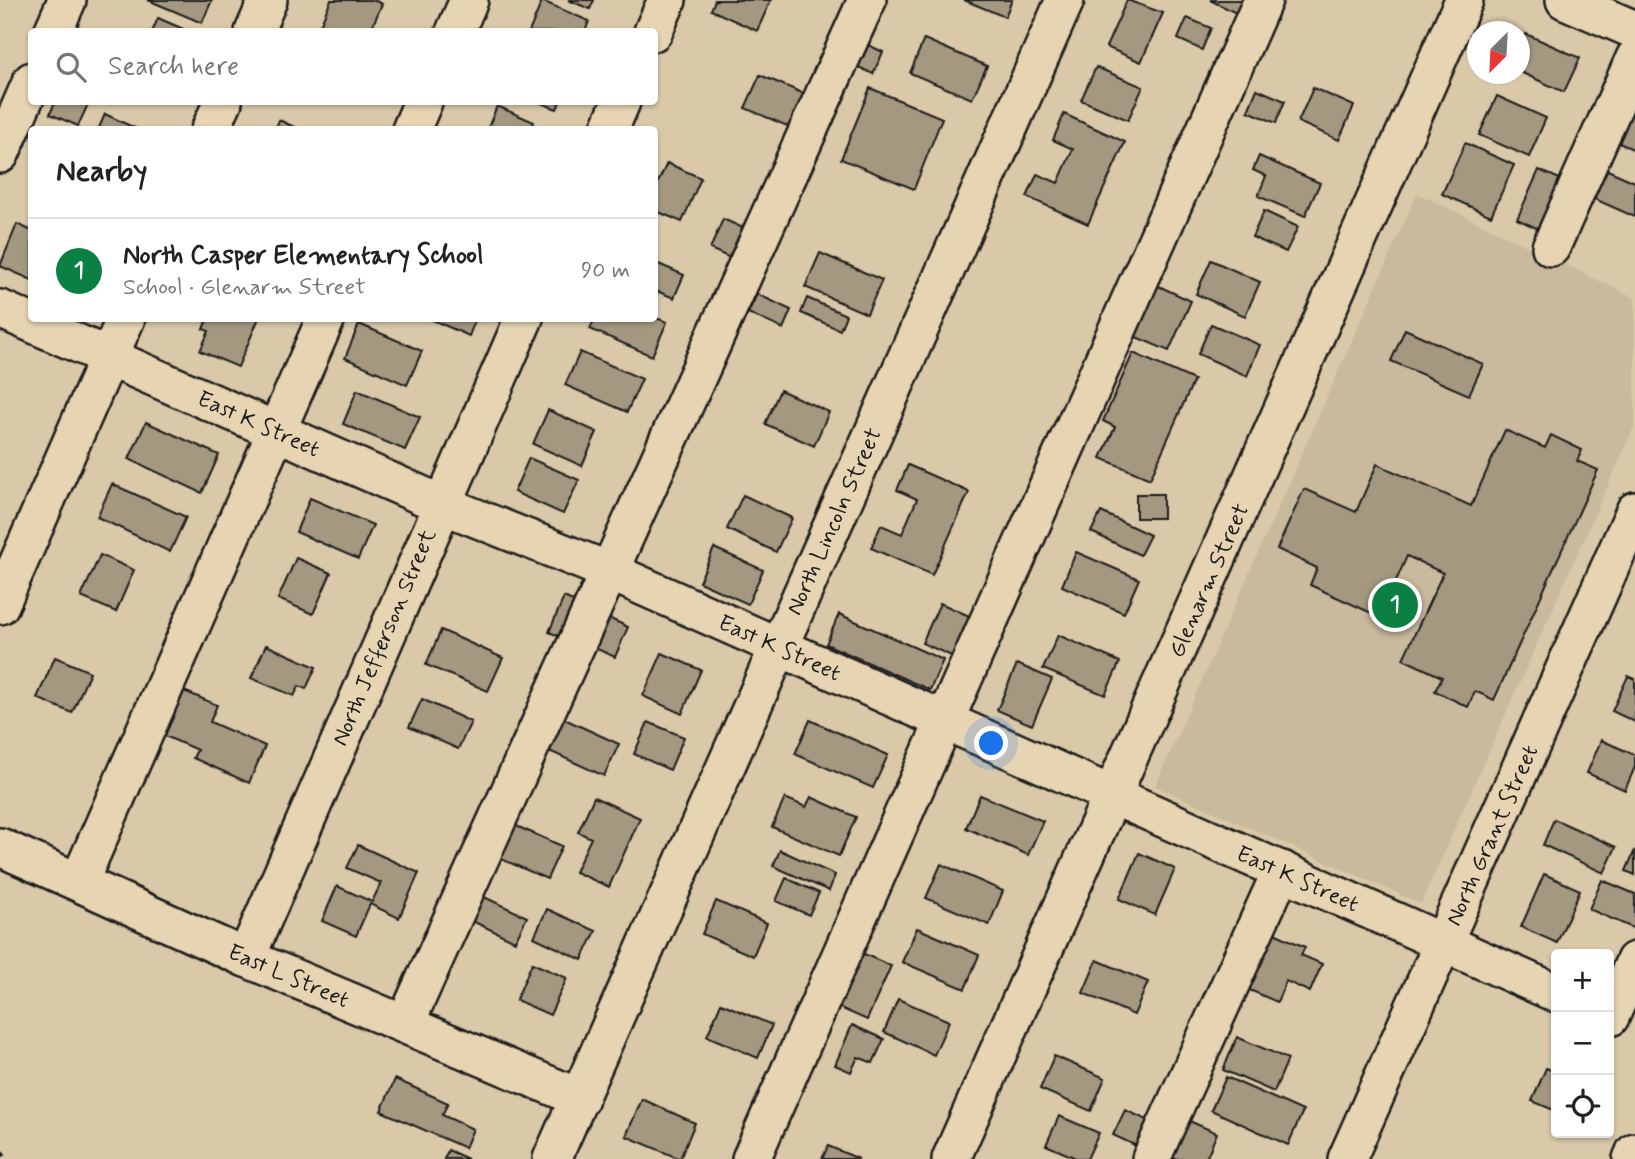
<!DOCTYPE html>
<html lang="en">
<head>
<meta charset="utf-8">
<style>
	:root { --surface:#fff; --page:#f6f6f6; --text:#222; --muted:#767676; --line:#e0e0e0; --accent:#0b8043 }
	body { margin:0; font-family:Mynerve,sans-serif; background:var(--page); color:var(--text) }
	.controls { position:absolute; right:21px; bottom:21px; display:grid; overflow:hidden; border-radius:7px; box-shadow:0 2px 5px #0004 }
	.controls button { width:63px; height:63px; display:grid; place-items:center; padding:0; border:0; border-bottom:2px solid var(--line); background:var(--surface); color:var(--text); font:35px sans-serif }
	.compass { position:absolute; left:1467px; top:21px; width:63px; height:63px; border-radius:50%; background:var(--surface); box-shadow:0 2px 5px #0004; rotate:204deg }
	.you { position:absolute; left:992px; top:744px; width:24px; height:24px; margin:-18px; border:5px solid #fff; border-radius:50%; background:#1a73e8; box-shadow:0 0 0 10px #1a73e833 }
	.badge { display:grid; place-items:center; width:46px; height:46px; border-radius:50%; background:var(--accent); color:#fff; font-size:23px; font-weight:700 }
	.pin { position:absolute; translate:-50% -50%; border:4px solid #fff; box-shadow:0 2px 7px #0006 }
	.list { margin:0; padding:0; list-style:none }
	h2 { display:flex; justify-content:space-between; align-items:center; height:91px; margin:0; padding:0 28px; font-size:30px }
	h2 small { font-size:23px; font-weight:400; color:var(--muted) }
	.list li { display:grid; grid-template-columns:46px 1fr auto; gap:21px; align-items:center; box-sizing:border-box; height:105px; padding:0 28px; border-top:2px solid var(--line) }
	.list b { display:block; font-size:26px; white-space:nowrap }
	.list p { margin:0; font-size:23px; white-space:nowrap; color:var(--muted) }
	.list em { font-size:23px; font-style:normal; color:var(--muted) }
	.icon { flex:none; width:38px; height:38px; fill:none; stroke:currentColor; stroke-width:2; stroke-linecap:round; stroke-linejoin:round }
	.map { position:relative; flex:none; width:1635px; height:1159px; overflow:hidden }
	.search { position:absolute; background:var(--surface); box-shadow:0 2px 5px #0004; left:28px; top:28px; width:630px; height:77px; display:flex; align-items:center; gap:18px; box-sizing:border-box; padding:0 24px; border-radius:7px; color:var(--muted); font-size:26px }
	.panel { position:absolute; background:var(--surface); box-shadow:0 2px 5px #0004; left:28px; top:126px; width:630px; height:196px; border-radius:7px }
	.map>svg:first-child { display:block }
	.built { fill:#caba9d }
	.building { fill:#a59881; stroke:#1c1c1c; stroke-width:2 }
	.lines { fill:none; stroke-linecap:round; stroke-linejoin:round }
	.minor-casing { stroke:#1c1c1c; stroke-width:42 }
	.path { stroke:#1c1c1c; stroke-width:4.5; stroke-dasharray:7 5; stroke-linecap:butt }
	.minor { stroke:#e6d4b2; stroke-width:37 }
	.labels { text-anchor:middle; stroke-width:5; stroke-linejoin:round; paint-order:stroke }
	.street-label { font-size:23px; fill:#1c1c1c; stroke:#e6d4b2 }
</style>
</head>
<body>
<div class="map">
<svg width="1635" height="1159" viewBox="0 0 1635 1159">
	<rect width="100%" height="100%" fill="#dac9a9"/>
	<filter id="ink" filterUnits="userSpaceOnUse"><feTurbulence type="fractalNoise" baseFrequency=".0143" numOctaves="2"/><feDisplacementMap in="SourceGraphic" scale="14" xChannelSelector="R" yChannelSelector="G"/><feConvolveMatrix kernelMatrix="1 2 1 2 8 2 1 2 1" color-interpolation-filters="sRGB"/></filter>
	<g filter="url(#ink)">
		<path class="built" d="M 1417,193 L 1635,298 L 1635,425 L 1421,904 L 1155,786 Z"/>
		<g class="building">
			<path d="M 148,0 L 212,0 L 202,23 Z"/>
			<path d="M 331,0 L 374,0 L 382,4 L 370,32 L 317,32 Z"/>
			<path d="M 568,0 L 594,0 L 590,9 Z"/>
			<path d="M 715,0 L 771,0 L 757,31 L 711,10 Z"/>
			<path d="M 964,0 L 1012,0 L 1005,17 Z"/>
			<path d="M 1127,0 L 1163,13 L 1141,62 L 1106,47 Z"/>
			<path d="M 1210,0 L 1249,0 L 1242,16 Z"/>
			<path d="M 542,1 L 589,21 L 585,32 L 529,32 Z"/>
			<path d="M 158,18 L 188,31 L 188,32 L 152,32 Z"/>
			<path d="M 1187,18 L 1211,28 L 1202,50 L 1178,39 Z"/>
			<path d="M 1526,34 L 1580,58 L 1564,92 L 1520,72 L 1520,47 Z"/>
			<path d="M 924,39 L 987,66 L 972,99 L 910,73 Z"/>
			<path d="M 858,40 L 883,52 L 873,74 L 848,62 Z"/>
			<path d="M 1096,67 L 1143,87 L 1128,120 L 1081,100 Z"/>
			<path d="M 760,75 L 807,95 L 792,128 L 745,108 Z"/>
			<path d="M 870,88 L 942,118 L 914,189 L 841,159 Z"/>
			<path d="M 1313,88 L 1354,106 L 1339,140 L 1298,122 Z"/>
			<path d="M 1257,89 L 1285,101 L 1276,123 L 1248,111 Z"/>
			<path d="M 1635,89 L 1635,150 L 1612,140 Z"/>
			<path d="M 1497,96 L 1546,118 L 1529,157 L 1479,135 Z"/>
			<path d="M 55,102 L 89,102 L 78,126 L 50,114 Z"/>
			<path d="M 538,102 L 560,102 L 557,109 Z"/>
			<path d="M 497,106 L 534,122 L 530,130 L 487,130 Z"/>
			<path d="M 105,114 L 139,130 L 98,130 Z"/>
			<path d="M 1064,114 L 1125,142 L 1088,224 L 1027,197 L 1037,174 L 1058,183 L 1073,149 L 1053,140 Z"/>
			<path d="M 279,120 L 301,130 L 275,130 Z"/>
			<path d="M 1465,143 L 1514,165 L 1491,216 L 1442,194 Z"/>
			<path d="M 1259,156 L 1320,183 L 1305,216 L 1258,196 L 1266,176 L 1253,170 Z"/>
			<path d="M 667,163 L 701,178 L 682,222 L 654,210 L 654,191 Z"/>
			<path d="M 1603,168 L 1635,182 L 1635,217 L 1590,197 Z"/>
			<path d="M 1539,170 L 1569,183 L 1547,233 L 1517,219 Z"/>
			<path d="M 1264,211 L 1298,227 L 1286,252 L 1252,237 Z"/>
			<path d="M 723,219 L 752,232 L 739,262 L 710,249 Z"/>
			<path d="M 17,224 L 32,231 L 32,280 L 0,266 Z"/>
			<path d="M 820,253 L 882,280 L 867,314 L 805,287 Z"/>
			<path d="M 1211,260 L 1260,282 L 1245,316 L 1196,294 Z"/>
			<path d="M 654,262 L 684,275 L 674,298 L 654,290 Z"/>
			<path d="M 1152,283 L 1191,301 L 1169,351 L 1129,334 Z"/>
			<path d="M 757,294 L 791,310 L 783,329 L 748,313 Z"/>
			<path d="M 807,298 L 846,315 L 840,330 L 801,313 Z"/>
			<path d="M 654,317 L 667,322 L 652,356 L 590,329 L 595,318 Z"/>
			<path d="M 208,318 L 259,318 L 238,367 L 200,351 L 209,331 L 203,329 Z"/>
			<path d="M 428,318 L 476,318 L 469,336 Z"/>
			<path d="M 359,324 L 422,351 L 407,385 L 345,358 Z"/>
			<path d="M 1211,324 L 1260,345 L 1247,376 L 1198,354 Z"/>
			<path d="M 1405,329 L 1483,364 L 1469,395 L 1391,361 Z"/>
			<path d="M 580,352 L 642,379 L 627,412 L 565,385 Z"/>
			<path d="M 1133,353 L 1194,380 L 1150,479 L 1101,458 L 1115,427 L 1103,421 Z"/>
			<path d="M 357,390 L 420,417 L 405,450 L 343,424 Z"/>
			<path d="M 780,390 L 829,412 L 814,446 L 765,424 Z"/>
			<path d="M 548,410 L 597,432 L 582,466 L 533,444 Z"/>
			<path d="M 146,422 L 219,455 L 202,493 L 129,459 Z"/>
			<path d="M 1505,430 L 1545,448 L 1551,435 L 1582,450 L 1577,461 L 1598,470 L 1494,700 L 1475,691 L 1468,707 L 1435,691 L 1442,677 L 1403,659 L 1443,573 L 1407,556 L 1380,617 L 1310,585 L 1317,568 L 1277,549 L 1304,489 L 1356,512 L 1377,464 L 1471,506 Z"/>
			<path d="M 529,458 L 579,480 L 563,514 L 514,492 Z"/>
			<path d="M 908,465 L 969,492 L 932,575 L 871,548 L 881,525 L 902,534 L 917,499 L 897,490 Z"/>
			<path d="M 112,484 L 186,517 L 170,552 L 97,517 Z"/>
			<rect x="1136" y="494" width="27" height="24"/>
			<path d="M 743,495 L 792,518 L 776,552 L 727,529 Z"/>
			<path d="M 310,498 L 373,525 L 358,559 L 296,532 Z"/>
			<path d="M 1101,512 L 1150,535 L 1140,555 L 1091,532 Z"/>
			<path d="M 714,548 L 763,570 L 748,604 L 699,582 Z"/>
			<path d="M 1076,552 L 1139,579 L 1124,613 L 1062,586 Z"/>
			<path d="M 100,555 L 134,570 L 116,612 L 81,597 Z"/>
			<path d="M 296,558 L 331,573 L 313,614 L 278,599 Z"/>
			<path d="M 564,597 L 583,606 L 568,640 L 549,632 Z"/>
			<path d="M 940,603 L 974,618 L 956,658 L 922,643 Z"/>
			<path d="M 839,614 L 943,660 L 930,690 L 826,644 Z"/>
			<path d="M 604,616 L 628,627 L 615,657 L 590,646 Z"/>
			<path d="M 441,630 L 503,658 L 488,691 L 426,665 Z"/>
			<path d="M 1058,635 L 1120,662 L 1105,695 L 1043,669 Z"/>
			<path d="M 266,645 L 316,667 L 306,689 L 299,686 L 294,696 L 251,678 Z"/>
			<path d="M 662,653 L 701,670 L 682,714 L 643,696 Z"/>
			<path d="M 55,657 L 90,672 L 72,713 L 37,698 Z"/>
			<path d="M 1017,664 L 1052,679 L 1032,725 L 997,710 Z"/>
			<path d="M 1628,676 L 1635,679 L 1635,722 L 1612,711 Z"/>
			<path d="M 177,688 L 217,705 L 210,722 L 265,746 L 249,783 L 193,758 L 197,750 L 158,733 Z"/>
			<path d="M 422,699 L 471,722 L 458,749 L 409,727 Z"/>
			<path d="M 560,717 L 619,744 L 604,776 L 545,749 Z"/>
			<path d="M 810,720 L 888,755 L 873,788 L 795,754 Z"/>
			<path d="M 648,722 L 684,737 L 670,770 L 634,754 Z"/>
			<path d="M 1601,740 L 1635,755 L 1635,767 L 1625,790 L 1587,773 Z"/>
			<path d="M 980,795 L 1043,821 L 1028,855 L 966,828 Z"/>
			<path d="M 594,797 L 640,818 L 609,887 L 575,872 L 591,838 L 578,832 Z"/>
			<path d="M 811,797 L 856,817 L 839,856 L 772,827 L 785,798 L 806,807 Z"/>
			<path d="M 1554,819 L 1616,847 L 1604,873 L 1543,845 Z"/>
			<path d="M 514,825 L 562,846 L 547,879 L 499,858 Z"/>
			<path d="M 358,845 L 419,873 L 399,918 L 370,904 L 356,936 L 322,921 L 337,886 L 372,902 L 381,883 L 347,868 Z"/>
			<path d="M 780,850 L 835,875 L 829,891 L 773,866 Z"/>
			<path d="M 1635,850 L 1635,875 L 1626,871 Z"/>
			<path d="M 1139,853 L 1175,869 L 1155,915 L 1119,899 Z"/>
			<path d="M 941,864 L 1003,891 L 989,925 L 926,898 Z"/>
			<path d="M 1544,874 L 1580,890 L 1557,943 L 1521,927 Z"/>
			<path d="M 786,878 L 819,893 L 809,915 L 776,901 Z"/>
			<path d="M 1602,880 L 1635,894 L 1635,929 L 1589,909 Z"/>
			<path d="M 482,896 L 527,917 L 515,941 L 470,920 Z"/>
			<path d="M 716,901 L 767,923 L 753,956 L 702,934 Z"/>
			<path d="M 547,909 L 596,931 L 582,960 L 534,937 Z"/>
			<path d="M 917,928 L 979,955 L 965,989 L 902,962 Z"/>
			<path d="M 1270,931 L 1305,947 L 1301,955 L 1322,964 L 1310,992 L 1286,981 L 1277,1002 L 1245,988 Z"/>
			<path d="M 855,950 L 891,966 L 867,1020 L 831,1004 Z"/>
			<path d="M 1097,960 L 1148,982 L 1134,1015 L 1083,993 Z"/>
			<path d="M 532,963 L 567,978 L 550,1015 L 516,1000 Z"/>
			<path d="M 898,999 L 949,1021 L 934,1055 L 884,1032 Z"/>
			<path d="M 721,1003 L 772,1025 L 758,1058 L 707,1036 Z"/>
			<path d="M 852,1025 L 884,1039 L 873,1063 L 858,1057 L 851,1072 L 835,1065 Z"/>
			<path d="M 1237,1037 L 1288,1059 L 1274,1092 L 1223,1070 Z"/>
			<path d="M 1054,1056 L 1105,1078 L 1091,1111 L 1040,1089 Z"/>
			<path d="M 1546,1068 L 1556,1072 L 1556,1111 L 1532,1101 Z"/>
			<path d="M 1226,1077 L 1303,1111 L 1288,1145 L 1211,1110 Z"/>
			<path d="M 395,1079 L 448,1103 L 442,1115 L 473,1129 L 465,1148 L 381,1111 Z"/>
			<path d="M 642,1099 L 695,1123 L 680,1159 L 626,1136 Z"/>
			<path d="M 1125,1110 L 1156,1124 L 1145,1150 L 1113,1135 Z"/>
			<path d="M 1059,1116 L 1099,1133 L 1087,1159 L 1078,1159 L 1046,1145 Z"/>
			<path d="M 1187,1120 L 1217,1133 L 1206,1159 L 1170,1159 Z"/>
			<path d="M 828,1146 L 859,1159 L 822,1159 Z"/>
			<path d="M 448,1150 L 468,1159 L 444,1159 Z"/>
		</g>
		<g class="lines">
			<g class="minor-casing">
				<g id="minor">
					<path d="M 1565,0 L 1635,30"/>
					<path d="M 53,32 L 67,0"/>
					<path d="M 254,32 L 268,0"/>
					<path d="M 455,32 L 469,0"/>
					<path d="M 653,32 L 667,0"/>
					<path d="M 210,130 L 223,102"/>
					<path d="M 411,130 L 423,102"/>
					<path d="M 609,130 L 621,102"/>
					<path d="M 0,154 L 32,81"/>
					<path d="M 1551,247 L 1635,58"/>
					<path d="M 0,309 L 441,504 L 611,572 L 1556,993"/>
					<path d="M 0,605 L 126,318"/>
					<path d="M 0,847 L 246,958 L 580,1098"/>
					<path d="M 79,882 L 326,318"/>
					<path d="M 246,958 L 524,318"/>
					<path d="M 1610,1017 L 1635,961"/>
					<path d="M 405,1024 L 867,0"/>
					<path d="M 552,1159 L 1065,0"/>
					<path d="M 751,1159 L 1263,0"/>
					<path d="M 951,1159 L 1464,0"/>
					<path d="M 1151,1159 L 1282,870"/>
					<path d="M 1347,1159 L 1635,511"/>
					<path d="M 1632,1159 L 1635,1152"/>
				</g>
			</g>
			<path class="path" d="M 0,1151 L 9,1159"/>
			<use href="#minor" class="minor"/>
		</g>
	</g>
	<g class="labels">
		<g class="street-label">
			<text transform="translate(259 423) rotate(24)" y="8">East K Street</text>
			<text transform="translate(833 521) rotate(-66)" y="8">North Lincoln Street</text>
			<text transform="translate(1208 580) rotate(-66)" y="8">Glenarm Street</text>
			<text transform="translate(383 637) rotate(-67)" y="8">North Jefferson Street</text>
			<text transform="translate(780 647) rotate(24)" y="8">East K Street</text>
			<text transform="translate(1491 835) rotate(-66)" y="8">North Grant Street</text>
			<text transform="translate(1298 878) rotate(24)" y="8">East K Street</text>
			<text transform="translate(289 975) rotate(23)" y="8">East L Street</text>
		</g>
	</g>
</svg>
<div class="controls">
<button>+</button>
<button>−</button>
<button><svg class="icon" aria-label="locate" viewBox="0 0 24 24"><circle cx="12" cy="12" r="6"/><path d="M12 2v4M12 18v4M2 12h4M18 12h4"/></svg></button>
</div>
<svg class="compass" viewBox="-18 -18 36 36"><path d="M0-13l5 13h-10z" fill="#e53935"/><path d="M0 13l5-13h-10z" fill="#767676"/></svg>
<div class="you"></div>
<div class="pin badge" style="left:1395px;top:605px">1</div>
<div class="search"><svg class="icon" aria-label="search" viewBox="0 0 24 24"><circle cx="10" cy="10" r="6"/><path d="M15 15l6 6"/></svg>Search here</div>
<section class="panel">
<h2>Nearby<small></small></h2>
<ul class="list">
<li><span class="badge">1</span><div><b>North Casper Elementary School</b><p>School · Glenarm Street</p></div><em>90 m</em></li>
</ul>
</section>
</div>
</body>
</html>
